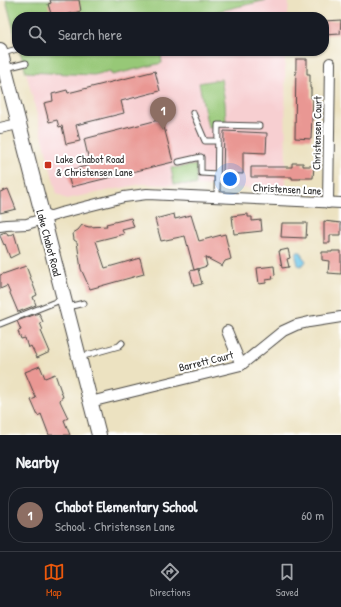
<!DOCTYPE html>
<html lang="en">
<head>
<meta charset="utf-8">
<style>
	:root { --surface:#171b24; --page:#242831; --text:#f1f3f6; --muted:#9ea1a6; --line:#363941; --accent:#ea580c }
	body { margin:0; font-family:"Patrick Hand",sans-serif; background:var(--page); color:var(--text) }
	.you { position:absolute; left:230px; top:179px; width:14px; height:14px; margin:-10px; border:3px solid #fff; border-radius:50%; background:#1a73e8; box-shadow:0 0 0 6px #1a73e833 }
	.badge { display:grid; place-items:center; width:26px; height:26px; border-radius:50%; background:var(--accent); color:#fff; font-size:13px; font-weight:700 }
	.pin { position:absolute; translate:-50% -33px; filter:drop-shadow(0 1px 2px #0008) }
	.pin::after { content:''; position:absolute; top:21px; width:14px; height:12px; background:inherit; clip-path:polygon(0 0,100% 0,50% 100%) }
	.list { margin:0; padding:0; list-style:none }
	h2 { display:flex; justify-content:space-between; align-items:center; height:52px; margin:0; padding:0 16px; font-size:17px }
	h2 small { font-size:13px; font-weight:400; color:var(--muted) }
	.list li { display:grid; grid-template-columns:26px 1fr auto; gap:12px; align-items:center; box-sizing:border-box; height:56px; margin:0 8px 8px; padding:0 8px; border:1px solid var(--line); border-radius:16px }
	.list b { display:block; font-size:15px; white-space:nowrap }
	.list p { margin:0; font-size:13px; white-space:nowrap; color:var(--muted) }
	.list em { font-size:13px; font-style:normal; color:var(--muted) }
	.icon { flex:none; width:22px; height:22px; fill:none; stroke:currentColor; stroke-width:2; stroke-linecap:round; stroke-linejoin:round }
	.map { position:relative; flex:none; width:341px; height:435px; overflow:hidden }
	.search { position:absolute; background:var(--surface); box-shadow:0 1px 3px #0004; left:12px; right:12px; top:12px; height:44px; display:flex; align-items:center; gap:10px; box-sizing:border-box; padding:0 14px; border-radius:16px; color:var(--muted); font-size:15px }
	.sheet { height:116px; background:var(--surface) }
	nav { display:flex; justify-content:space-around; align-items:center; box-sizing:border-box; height:56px; border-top:1px solid var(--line); background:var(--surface); font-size:11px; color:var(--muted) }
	nav a { display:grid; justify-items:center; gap:2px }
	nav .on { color:var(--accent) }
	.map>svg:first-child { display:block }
	.built { fill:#f7cfd1 }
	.green { fill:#97c877; stroke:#617a51 }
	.water { fill:#6bc4e8; stroke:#4b788a }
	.building { fill:#e99793 }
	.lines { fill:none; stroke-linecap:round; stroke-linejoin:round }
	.service-casing { stroke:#484642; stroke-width:7 }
	.minor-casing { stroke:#484642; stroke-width:12 }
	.secondary-casing { stroke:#484642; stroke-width:16 }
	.service { stroke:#fff; stroke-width:5 }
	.minor { stroke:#fff; stroke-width:10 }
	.secondary { stroke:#fff; stroke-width:14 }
	.poi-dot { fill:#c8321e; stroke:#fff; stroke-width:1.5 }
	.labels { text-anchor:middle; stroke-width:4; stroke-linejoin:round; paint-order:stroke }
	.street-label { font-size:11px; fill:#2b2b2b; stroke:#fff }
	.poi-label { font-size:11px; fill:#2b2b2b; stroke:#fff; text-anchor:start }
</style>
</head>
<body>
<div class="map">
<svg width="341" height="435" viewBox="0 0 341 435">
	<rect width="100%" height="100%" fill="#fff"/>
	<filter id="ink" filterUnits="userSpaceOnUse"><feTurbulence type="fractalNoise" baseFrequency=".025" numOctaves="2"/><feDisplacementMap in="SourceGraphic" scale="8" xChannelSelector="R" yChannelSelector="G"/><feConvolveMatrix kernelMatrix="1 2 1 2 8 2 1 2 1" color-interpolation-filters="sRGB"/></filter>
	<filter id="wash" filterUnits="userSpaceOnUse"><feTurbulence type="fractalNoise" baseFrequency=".012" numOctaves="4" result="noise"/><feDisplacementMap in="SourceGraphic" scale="16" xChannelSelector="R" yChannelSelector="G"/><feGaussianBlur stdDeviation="0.9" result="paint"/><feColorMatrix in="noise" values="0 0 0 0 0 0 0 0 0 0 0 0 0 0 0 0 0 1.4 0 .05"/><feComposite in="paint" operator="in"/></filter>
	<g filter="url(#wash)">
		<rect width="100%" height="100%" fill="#ece2c1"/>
		<g class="built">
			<path d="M 267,0 L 289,0 L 288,17 L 216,17 L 215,12 Z"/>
			<path d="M 188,51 L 285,51 L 286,190 L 142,184 L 66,199 L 57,194 L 26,72 L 94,75 L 111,71 L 112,74 L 162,63 L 161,55 L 187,55 L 189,54 Z"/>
		</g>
		<g class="green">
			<path d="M 6,0 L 267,0 L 215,12 L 216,17 L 17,17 L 17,42 Z"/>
			<path d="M 20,51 L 188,51 L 190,54 L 187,55 L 161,55 L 162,63 L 112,75 L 110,71 L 94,75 L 26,72 Z"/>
			<path d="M 221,79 L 225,102 L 226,122 L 217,123 L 217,127 L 208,128 L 199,83 Z"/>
			<path d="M 197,165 L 196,185 L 174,184 L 171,168 Z"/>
		</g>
		<path class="water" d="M 297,252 L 301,252 L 302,253 L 302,256 L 306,261 L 304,264 L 300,266 L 298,265 L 296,257 Z"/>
		<g id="blocks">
			<g class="building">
				<path d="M 50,0 L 79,0 L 81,11 L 57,17 L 52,17 L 48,4 L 51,3 Z"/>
				<path d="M 341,20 L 340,34 L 324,35 L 324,21 Z"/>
				<path d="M 296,59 L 307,59 L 307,74 L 310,74 L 310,88 L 311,88 L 311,98 L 313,98 L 311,139 L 295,138 Z"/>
				<path d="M 155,71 L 160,91 L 121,101 L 124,113 L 76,125 L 80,141 L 66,144 L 62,126 L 59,127 L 57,120 L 49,122 L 44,103 L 53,101 L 52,94 L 67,90 L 68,93 Z"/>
				<path d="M 162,119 L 173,162 L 71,187 L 67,171 L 90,165 L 84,139 Z"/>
				<path d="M 224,131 L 267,133 L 266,153 L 243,152 L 243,174 L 223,173 Z"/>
				<path d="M 292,163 L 303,163 L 303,166 L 314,166 L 313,178 L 301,178 L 301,179 L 292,179 L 292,177 L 251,177 L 251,167 L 292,167 Z"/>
				<path d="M 8,189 L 16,209 L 0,213 L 0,192 Z"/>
				<path d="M 174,214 L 175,219 L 191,215 L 199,241 L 225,234 L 231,259 L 225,261 L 222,266 L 205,257 L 207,266 L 194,270 L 185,236 L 161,241 L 155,219 Z"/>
				<path d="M 248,214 L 248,217 L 252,217 L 252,221 L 261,220 L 262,231 L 234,234 L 232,216 Z"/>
				<path d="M 131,218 L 134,227 L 122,230 L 124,234 L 96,241 L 105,268 L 140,258 L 144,274 L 90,289 L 81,269 L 77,242 L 74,240 L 73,233 L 78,230 L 82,225 L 89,227 L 107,226 L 106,224 Z"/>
				<path d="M 324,221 L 341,223 L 341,235 L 330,235 L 330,243 L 324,243 Z"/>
				<path d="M 282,223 L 307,223 L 306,238 L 281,237 Z"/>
				<path d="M 6,232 L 8,236 L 14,233 L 20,253 L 10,258 L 5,244 L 4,245 L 0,236 L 0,234 Z"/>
				<path d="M 288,249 L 290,258 L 287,259 L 289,267 L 282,268 L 279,251 Z"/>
				<path d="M 332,251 L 341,251 L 341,274 L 328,273 L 329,261 L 322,260 L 322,252 L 332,252 Z"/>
				<path d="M 26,266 L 37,295 L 33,297 L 36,305 L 18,312 L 7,286 L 0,289 L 0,275 Z"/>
				<path d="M 274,266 L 275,275 L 272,276 L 273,279 L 266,280 L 266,283 L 259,284 L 257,268 Z"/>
				<path d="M 198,269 L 202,284 L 194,286 L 190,271 Z"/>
				<path d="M 39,313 L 43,322 L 40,323 L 43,330 L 41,331 L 50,352 L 37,358 L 31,346 L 28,348 L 25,338 L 21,339 L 18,331 L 21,330 L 17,321 Z"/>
				<path d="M 40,366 L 45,378 L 55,374 L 63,397 L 61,398 L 60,401 L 68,418 L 64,420 L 70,435 L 49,435 L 41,414 L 38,416 L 31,400 L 36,398 L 25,372 Z"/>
			</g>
		</g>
	</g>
	<g filter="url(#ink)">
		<use href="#blocks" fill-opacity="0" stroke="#484642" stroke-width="1"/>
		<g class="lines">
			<g class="service-casing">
				<g id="service">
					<path d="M 3,53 L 17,49"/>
					<path d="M 6,68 L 26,63"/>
					<path d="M 193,113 L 205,141 L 218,141"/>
					<path d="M 179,162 L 201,157 L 201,173 L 217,174"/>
					<path d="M 217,197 L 218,125 L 259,126"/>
					<path d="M 68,307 L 84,303"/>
					<path d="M 0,324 L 63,299"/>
					<path d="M 80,357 L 119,346 L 122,343"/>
				</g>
			</g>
			<g class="minor-casing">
				<g id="minor">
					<path d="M 0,128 L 18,124"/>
					<path d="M 328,203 L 330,63"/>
					<path d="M 0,226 L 6,225 L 27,224 L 61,213 L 124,197 L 147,194 L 341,203"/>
					<path d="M 227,331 L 241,365"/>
					<path d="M 90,402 L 241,365 L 283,331 L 296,325 L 309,322 L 341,317"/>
				</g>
			</g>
			<g class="secondary-casing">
				<path id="secondary" d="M 0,50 L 99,435"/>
			</g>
			<use href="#service" class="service"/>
			<use href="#minor" class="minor"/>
			<use href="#secondary" class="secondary"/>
		</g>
	</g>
	<rect class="poi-dot" x="44" y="161" width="8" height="8" rx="2"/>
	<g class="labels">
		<g class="street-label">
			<text transform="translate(317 133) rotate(-89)" y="4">Christensen Court</text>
			<text transform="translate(287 189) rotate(3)" y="4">Christensen Lane</text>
			<text transform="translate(49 243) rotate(75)" y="4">Lake Chabot Road</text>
			<text transform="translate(206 361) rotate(-14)" y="4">Barrett Court</text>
		</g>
		<g class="poi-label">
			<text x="56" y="163">Lake Chabot Road<tspan x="56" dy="13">&amp; Christensen Lane</tspan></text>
		</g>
	</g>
</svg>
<div class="you"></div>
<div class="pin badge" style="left:163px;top:130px;background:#8d6e63">1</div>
<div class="search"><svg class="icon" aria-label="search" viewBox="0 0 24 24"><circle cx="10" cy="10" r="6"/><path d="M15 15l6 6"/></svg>Search here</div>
</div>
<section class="sheet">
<h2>Nearby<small></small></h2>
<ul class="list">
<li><span class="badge" style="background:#8d6e63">1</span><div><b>Chabot Elementary School</b><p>School · Christensen Lane</p></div><em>60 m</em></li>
</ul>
</section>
<nav>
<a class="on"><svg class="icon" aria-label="map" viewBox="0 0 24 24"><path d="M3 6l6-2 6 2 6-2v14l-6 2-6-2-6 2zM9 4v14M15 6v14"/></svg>Map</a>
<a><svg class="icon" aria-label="directions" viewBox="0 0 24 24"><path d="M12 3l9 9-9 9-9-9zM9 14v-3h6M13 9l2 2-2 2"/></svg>Directions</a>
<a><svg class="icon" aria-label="saved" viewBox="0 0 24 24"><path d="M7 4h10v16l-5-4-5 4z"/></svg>Saved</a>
</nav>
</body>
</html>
